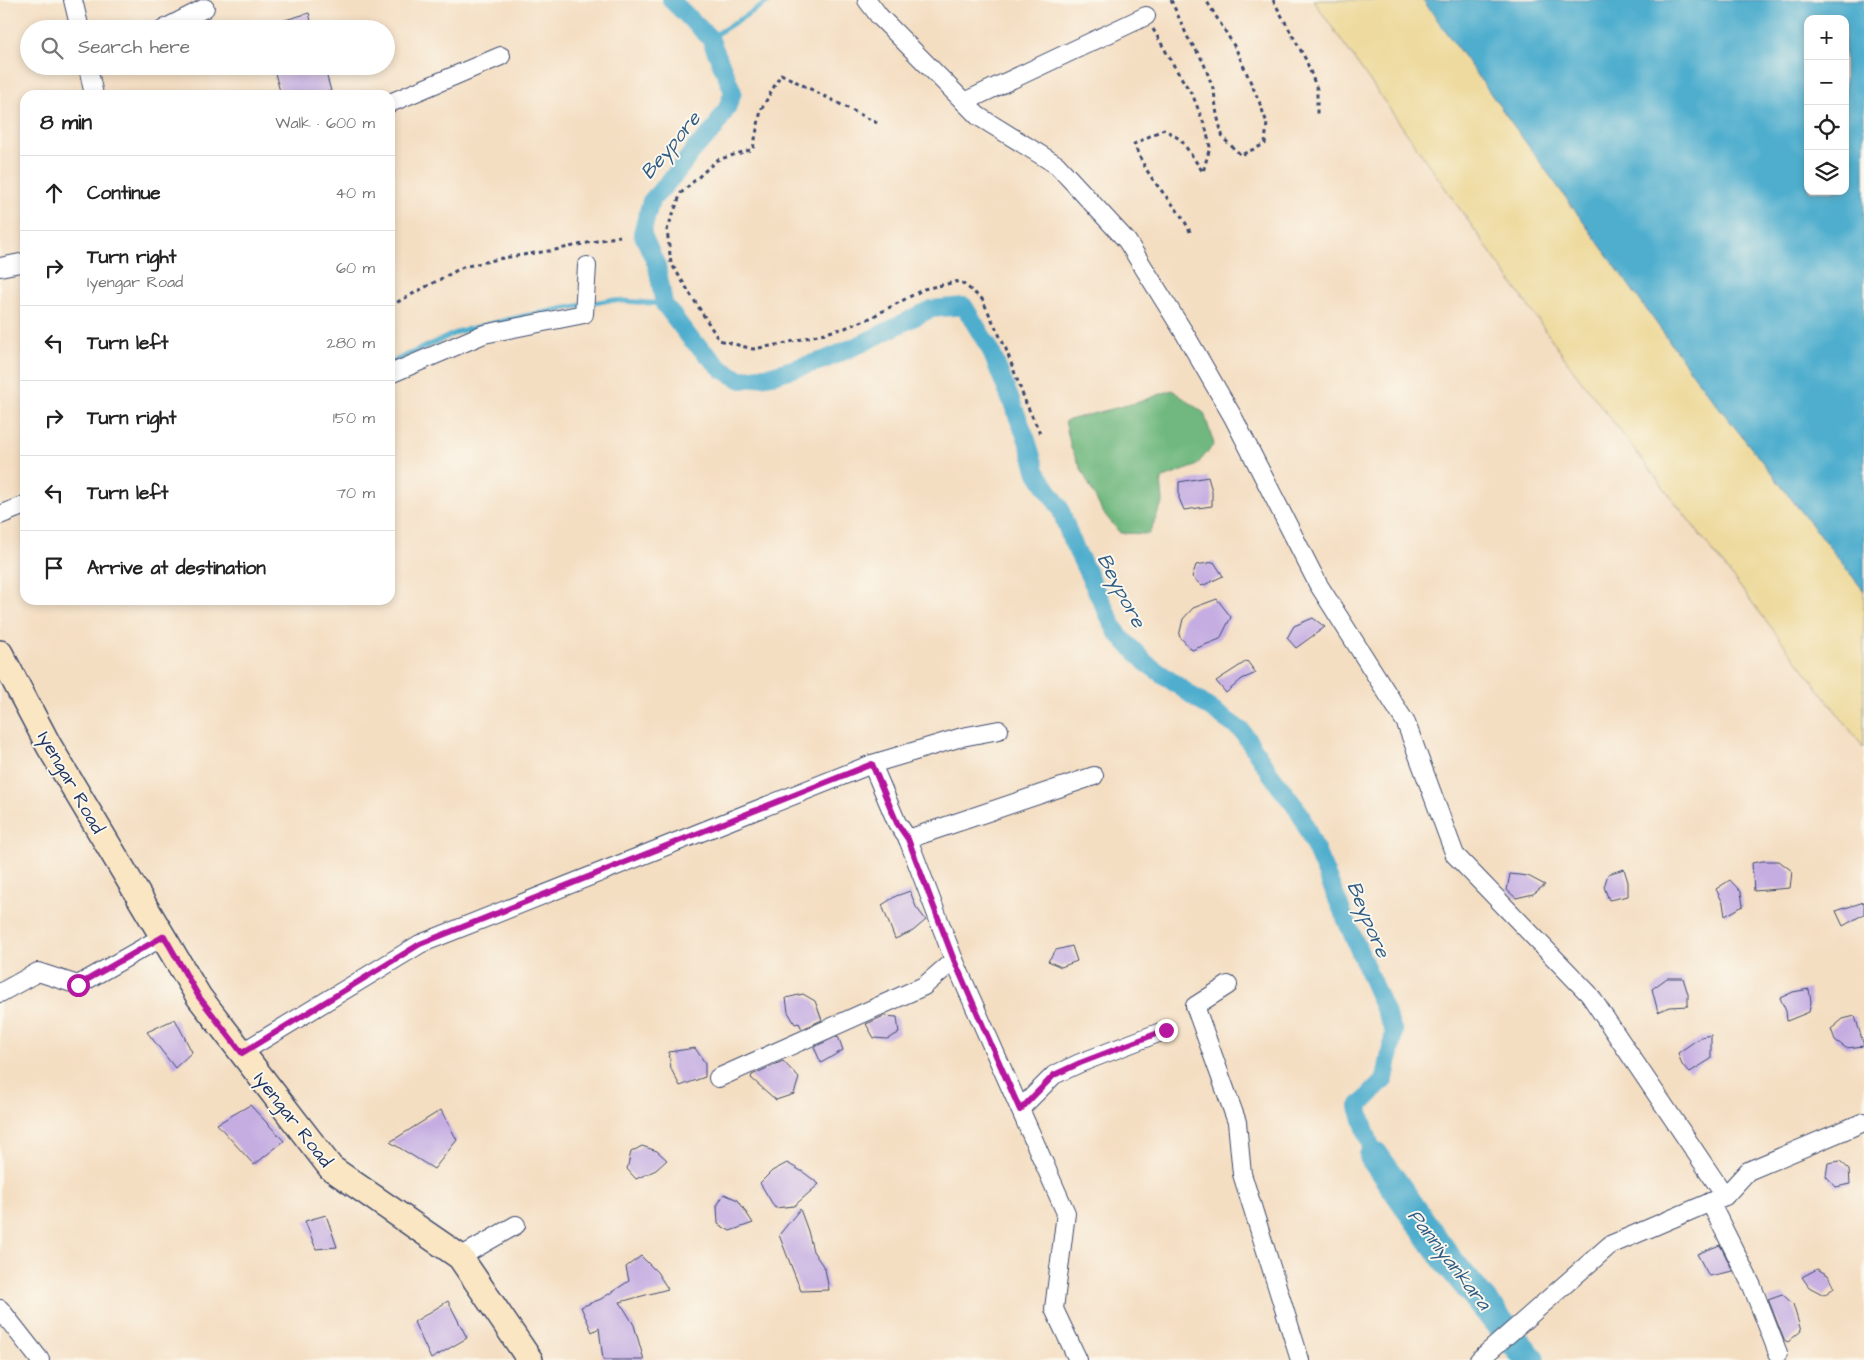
<!DOCTYPE html>
<html lang="en">
<head>
<meta charset="utf-8">
<style>
	:root { --surface:#fff; --page:#f2f2f2; --text:#222; --muted:#767676; --line:#e0e0e0 }
	body { margin:0; font-family:"Architects Daughter",sans-serif; background:var(--page); color:var(--text) }
	.controls { position:absolute; right:15px; top:15px; display:grid; overflow:hidden; border-radius:10px; box-shadow:0 2px 8px #0003 }
	.controls button { width:45px; height:45px; display:grid; place-items:center; padding:0; border:0; border-bottom:1px solid var(--line); background:var(--surface); color:var(--text); font:25px sans-serif }
	.stop { position:absolute; width:15px; height:15px; margin:-11px; border:4px solid #b5179e; border-radius:50%; background:#fff }
	.stop.end { background:#b5179e; border-color:#fff; box-shadow:0 1px 5px #0008 }
	.list { margin:0; padding:0; list-style:none }
	h2 { display:flex; justify-content:space-between; align-items:center; height:65px; margin:0; padding:0 20px; font-size:21px }
	h2 small { font-size:16px; font-weight:400; color:var(--muted) }
	.list li { display:grid; grid-template-columns:32px 1fr auto; gap:15px; align-items:center; box-sizing:border-box; height:75px; padding:0 20px; border-top:1px solid var(--line) }
	.list b { display:block; font-size:19px; white-space:nowrap }
	.list p { margin:0; font-size:16px; white-space:nowrap; color:var(--muted) }
	.list em { font-size:16px; font-style:normal; color:var(--muted) }
	.icon { flex:none; width:28px; height:28px; fill:none; stroke:currentColor; stroke-width:2; stroke-linecap:round; stroke-linejoin:round }
	.map { position:relative; flex:none; width:1864px; height:1360px; overflow:hidden }
	.search { position:absolute; background:var(--surface); box-shadow:0 2px 8px #0003; left:20px; top:20px; width:375px; height:55px; display:flex; align-items:center; gap:12px; box-sizing:border-box; padding:0 18px; border-radius:28px; color:var(--muted); font-size:19px }
	.panel { position:absolute; background:var(--surface); box-shadow:0 2px 8px #0003; left:20px; top:90px; width:375px; height:515px; border-radius:15px }
	.map>svg:first-child { display:block }
	.forest { fill:#70b87f; stroke:#46746e }
	.sand { fill:#eeda9e; stroke:#84847e }
	.water { fill:#50aece; stroke:#366e96; fill-rule:evenodd }
	.lines { fill:none; stroke-linecap:round; stroke-linejoin:round }
	.stream { stroke:#50aece; stroke-width:5 }
	.canal { stroke:#50aece; stroke-width:18 }
	.river { stroke:#50aece; stroke-width:30 }
	.building { fill:#c5ade2 }
	.minor-casing { stroke:#3c496d; stroke-width:20 }
	.secondary-casing { stroke:#3c496d; stroke-width:28 }
	.path { stroke:#3c496d; stroke-width:3; stroke-dasharray:4 4; stroke-linecap:butt }
	.minor { stroke:#fff; stroke-width:18 }
	.secondary { stroke:#fbe6c4; stroke-width:25 }
	.route { stroke:#b5179e; stroke-width:6 }
	.labels { text-anchor:middle; stroke-width:4; stroke-linejoin:round; paint-order:stroke }
	.street-label { font-size:19px; fill:#1b2f5e; stroke:#fbf7ec }
	.water-label { font-size:20px; font-style:italic; fill:#2e5b85; stroke:#fbf7ec }
</style>
</head>
<body>
<div class="map">
<svg width="1864" height="1360" viewBox="0 0 1864 1360">
	<rect width="100%" height="100%" fill="#fbf7ec"/>
	<filter id="ink" filterUnits="userSpaceOnUse"><feTurbulence type="fractalNoise" baseFrequency=".02" numOctaves="2"/><feDisplacementMap in="SourceGraphic" scale="10" xChannelSelector="R" yChannelSelector="G"/><feConvolveMatrix kernelMatrix="1 2 1 2 8 2 1 2 1" color-interpolation-filters="sRGB"/></filter>
	<filter id="wash" filterUnits="userSpaceOnUse"><feTurbulence type="fractalNoise" baseFrequency=".0096" numOctaves="4" result="noise"/><feDisplacementMap in="SourceGraphic" scale="20" xChannelSelector="R" yChannelSelector="G"/><feGaussianBlur stdDeviation="1.12" result="paint"/><feColorMatrix in="noise" values="0 0 0 0 0 0 0 0 0 0 0 0 0 0 0 0 0 1.4 0 .05"/><feComposite in="paint" operator="in"/></filter>
	<g filter="url(#wash)">
		<rect width="100%" height="100%" fill="#f4dec2"/>
		<path class="forest" d="M 1172,390 L 1204,413 L 1214,444 L 1196,466 L 1161,479 L 1163,501 L 1149,534 L 1120,533 L 1102,511 L 1071,448 L 1065,421 L 1139,402 Z"/>
		<path class="sand" d="M 1313,0 L 1423,0 L 1696,378 L 1864,591 L 1864,748 L 1571,367 Z"/>
		<path class="water" d="M 1423,0 L 1864,0 L 1864,591 L 1696,378 ZM 1808,19 L 1845,19 L 1845,191 L 1808,191 Z"/>
		<g class="lines">
			<g class="stream">
				<path d="M 710,38 L 771,0"/>
				<path d="M 390,363 L 460,331 L 524,316 L 610,300 L 664,304"/>
			</g>
			<path class="canal" d="M 671,0 L 710,38 L 733,92 L 727,108 L 713,131 L 695,148 L 678,171 L 651,201 L 642,233 L 657,266 L 664,304 L 690,338 L 723,370 L 741,380 L 772,375 L 824,360 L 865,342 L 931,309 L 964,306 L 990,349 L 1027,440 L 1037,473 L 1060,508 L 1071,539 L 1117,633 L 1146,663 L 1242,731 L 1270,773 L 1300,813 L 1394,1032 L 1385,1079 L 1358,1107 L 1374,1156"/>
			<path class="river" d="M 1374,1156 L 1447,1259 L 1530,1360"/>
		</g>
		<g id="blocks">
			<g class="building">
				<path d="M 309,13 L 313,29 L 268,29 L 268,25 Z"/>
				<path d="M 273,66 L 324,66 L 331,91 L 317,95 L 281,95 Z"/>
				<path d="M 1208,477 L 1212,491 L 1212,506 L 1184,510 L 1179,498 L 1179,482 Z"/>
				<path d="M 1214,562 L 1223,576 L 1202,586 L 1192,577 L 1196,565 Z"/>
				<path d="M 1217,599 L 1231,617 L 1220,639 L 1192,650 L 1179,636 L 1183,619 L 1193,608 Z"/>
				<path d="M 1313,618 L 1325,627 L 1296,648 L 1287,638 L 1294,626 Z"/>
				<path d="M 1247,661 L 1256,673 L 1242,679 L 1226,693 L 1216,681 Z"/>
				<path d="M 1763,861 L 1779,861 L 1792,871 L 1790,888 L 1754,891 L 1752,863 Z"/>
				<path d="M 1624,869 L 1628,882 L 1628,896 L 1609,900 L 1604,887 L 1608,874 Z"/>
				<path d="M 1510,874 L 1528,876 L 1545,885 L 1533,894 L 1516,898 L 1507,890 Z"/>
				<path d="M 1730,880 L 1741,892 L 1743,906 L 1725,916 L 1723,903 L 1716,889 Z"/>
				<path d="M 910,891 L 916,907 L 926,920 L 913,931 L 895,939 L 882,905 L 896,896 Z"/>
				<path d="M 1864,902 L 1864,914 L 1843,926 L 1836,911 Z"/>
				<path d="M 1072,946 L 1077,961 L 1061,967 L 1048,961 L 1056,950 Z"/>
				<path d="M 1667,978 L 1683,978 L 1688,994 L 1688,1006 L 1670,1007 L 1658,1012 L 1652,989 Z"/>
				<path d="M 1809,989 L 1811,1002 L 1809,1012 L 1787,1021 L 1786,1011 L 1780,998 L 1793,992 Z"/>
				<path d="M 803,994 L 815,1001 L 822,1020 L 802,1029 L 799,1023 L 795,1024 L 788,1012 L 786,998 Z"/>
				<path d="M 884,1016 L 897,1017 L 899,1033 L 887,1039 L 874,1038 L 866,1024 Z"/>
				<path d="M 1855,1016 L 1864,1046 L 1846,1048 L 1835,1040 L 1831,1029 L 1843,1019 Z"/>
				<path d="M 175,1019 L 192,1052 L 175,1068 L 147,1032 Z"/>
				<path d="M 1711,1035 L 1711,1059 L 1690,1072 L 1682,1065 L 1678,1053 L 1701,1037 Z"/>
				<path d="M 838,1036 L 843,1050 L 821,1063 L 814,1047 Z"/>
				<path d="M 695,1048 L 705,1063 L 705,1077 L 680,1086 L 671,1069 L 669,1052 Z"/>
				<path d="M 783,1061 L 799,1078 L 794,1094 L 776,1100 L 751,1078 L 752,1075 Z"/>
				<path d="M 250,1105 L 284,1141 L 254,1165 L 217,1124 Z"/>
				<path d="M 441,1110 L 457,1140 L 434,1169 L 390,1142 Z"/>
				<path d="M 642,1146 L 657,1151 L 667,1160 L 656,1170 L 636,1179 L 627,1169 L 631,1152 Z"/>
				<path d="M 1840,1161 L 1849,1169 L 1850,1184 L 1836,1187 L 1826,1176 L 1828,1163 Z"/>
				<path d="M 787,1163 L 803,1172 L 819,1184 L 794,1206 L 775,1208 L 760,1183 L 772,1171 Z"/>
				<path d="M 724,1194 L 738,1200 L 753,1223 L 730,1231 L 718,1224 L 717,1206 Z"/>
				<path d="M 800,1209 L 808,1231 L 813,1251 L 825,1269 L 829,1290 L 801,1291 L 779,1235 Z"/>
				<path d="M 326,1215 L 337,1247 L 316,1249 L 305,1221 Z"/>
				<path d="M 1720,1245 L 1733,1271 L 1709,1276 L 1697,1254 Z"/>
				<path d="M 641,1256 L 657,1272 L 668,1289 L 620,1302 L 634,1325 L 644,1360 L 603,1360 L 599,1328 L 592,1332 L 581,1307 L 601,1299 L 629,1281 L 626,1267 Z"/>
				<path d="M 1817,1269 L 1828,1275 L 1834,1288 L 1824,1295 L 1809,1287 L 1802,1277 Z"/>
				<path d="M 1782,1294 L 1793,1304 L 1801,1331 L 1788,1342 L 1784,1340 L 1768,1299 Z"/>
				<path d="M 448,1301 L 467,1338 L 431,1359 L 414,1322 Z"/>
			</g>
		</g>
	</g>
	<g filter="url(#ink)">
		<use href="#blocks" fill-opacity="0" stroke="#3c496d" stroke-width="1"/>
		<g class="lines">
			<g class="minor-casing">
				<g id="minor">
					<path d="M 73,0 L 80,29"/>
					<path d="M 867,0 L 879,16 L 978,116 L 1057,165 L 1127,241 L 1185,334 L 1233,417 L 1318,584 L 1406,723 L 1455,855 L 1589,994 L 1725,1196"/>
					<path d="M 164,29 L 205,8"/>
					<path d="M 89,66 L 88,67 L 94,95"/>
					<path d="M 964,102 L 1146,16"/>
					<path d="M 390,103 L 501,56"/>
					<path d="M 0,267 L 25,262"/>
					<path d="M 390,374 L 484,334 L 584,314 L 587,266"/>
					<path d="M 0,515 L 25,505"/>
					<path d="M 908,839 L 897,823 L 872,764 L 962,737 L 999,730"/>
					<path d="M 954,960 L 1066,1213 L 1054,1309 L 1078,1360"/>
					<path d="M 1228,985 L 1195,1006 L 1237,1122 L 1242,1174 L 1300,1360"/>
					<path d="M 0,993 L 38,972 L 78,985 L 164,936"/>
					<path d="M 241,1053 L 420,944 L 872,764"/>
					<path d="M 718,1078 L 924,986 L 954,960 L 908,839 L 1094,776"/>
					<path d="M 1020,1109 L 1054,1075 L 1080,1063 L 1166,1030"/>
					<path d="M 1710,1202 L 1752,1286 L 1778,1353"/>
					<path d="M 460,1257 L 516,1225"/>
					<path d="M 0,1309 L 40,1360"/>
					<path d="M 1479,1360 L 1610,1245 L 1725,1196 L 1748,1171 L 1864,1122"/>
				</g>
			</g>
			<g class="secondary-casing">
				<path id="secondary" d="M 0,653 L 49,746 L 199,997 L 331,1168 L 460,1257 L 530,1360"/>
			</g>
			<g class="path">
				<path d="M 1171,0 L 1188,38 L 1203,61 L 1214,91 L 1217,115 L 1223,138 L 1241,155 L 1265,144 L 1267,123 L 1259,101 L 1236,49 L 1206,0"/>
				<path d="M 1273,0 L 1306,60 L 1317,89 L 1317,114"/>
				<path d="M 1153,29 L 1177,71 L 1193,96 L 1206,129 L 1210,147 L 1203,172 L 1181,140 L 1164,129 L 1134,144 C 1140,159 1147,172 1157,185 C 1169,201 1182,213 1190,232"/>
				<path d="M 877,123 L 781,74 L 761,110 L 753,149 L 717,160 L 681,193 L 667,230 L 671,263 L 719,340 L 753,349 L 782,344 L 845,328 L 868,319 L 924,289 L 960,281 L 982,299 L 1006,349 L 1025,401 L 1041,435"/>
				<path d="M 390,306 L 463,267 L 503,258 L 555,250 L 620,236"/>
			</g>
			<use href="#minor" class="minor"/>
			<use href="#secondary" class="secondary"/>
		</g>
	</g>
	<g class="lines" filter="url(#ink)">
		<path class="route" d="M 78,985 L 164,936 L 199,997 L 242,1053 L 420,944 L 872,764 L 897,823 L 908,839 L 954,960 L 1020,1110 L 1054,1075 L 1080,1063 L 1166,1030"/>
	</g>
	<g class="labels">
		<g class="street-label">
			<text transform="translate(72 782) rotate(60)" y="7">Iyengar Road</text>
			<text transform="translate(294 1119) rotate(52)" y="7">Iyengar Road</text>
		</g>
		<g class="water-label">
			<text transform="translate(670 145) rotate(-50)" y="7">Beypore</text>
			<text transform="translate(1122 590) rotate(62)" y="7">Beypore</text>
			<text transform="translate(1369 919) rotate(67)" y="7">Beypore</text>
			<text transform="translate(1450 1259) rotate(52)" y="7">Panniyankara</text>
		</g>
	</g>
</svg>
<div class="controls">
<button>+</button>
<button>−</button>
<button><svg class="icon" aria-label="locate" viewBox="0 0 24 24"><circle cx="12" cy="12" r="6"/><path d="M12 2v4M12 18v4M2 12h4M18 12h4"/></svg></button>
<button><svg class="icon" aria-label="layers" viewBox="0 0 24 24"><path d="M12 4l9 5-9 5-9-5zM3 14l9 5 9-5"/></svg></button>
</div>
<div class="stop" style="left:78px;top:985px"></div>
<div class="stop end" style="left:1166px;top:1030px"></div>
<div class="search"><svg class="icon" aria-label="search" viewBox="0 0 24 24"><circle cx="10" cy="10" r="6"/><path d="M15 15l6 6"/></svg>Search here</div>
<section class="panel">
<h2>8 min<small>Walk · 600 m</small></h2>
<ul class="list">
<li><svg class="icon" aria-label="ahead" viewBox="0 0 24 24"><path d="M12 20V5M6 11l6-6 6 6"/></svg><div><b>Continue</b></div><em>40 m</em></li>
<li><svg class="icon" aria-label="right" viewBox="0 0 24 24"><path d="M7 20v-9h11M14 6l5 5-5 5"/></svg><div><b>Turn right</b><p>Iyengar Road</p></div><em>60 m</em></li>
<li><svg class="icon" aria-label="left" viewBox="0 0 24 24"><path d="M17 20v-9H6M10 6l-5 5 5 5"/></svg><div><b>Turn left</b></div><em>280 m</em></li>
<li><svg class="icon" aria-label="right" viewBox="0 0 24 24"><path d="M7 20v-9h11M14 6l5 5-5 5"/></svg><div><b>Turn right</b></div><em>150 m</em></li>
<li><svg class="icon" aria-label="left" viewBox="0 0 24 24"><path d="M17 20v-9H6M10 6l-5 5 5 5"/></svg><div><b>Turn left</b></div><em>70 m</em></li>
<li><svg class="icon" aria-label="arrive" viewBox="0 0 24 24"><path d="M6 21V4h12l-3 4 3 4H6"/></svg><div><b>Arrive at destination</b></div></li>
</ul>
</section>
</div>
</body>
</html>
